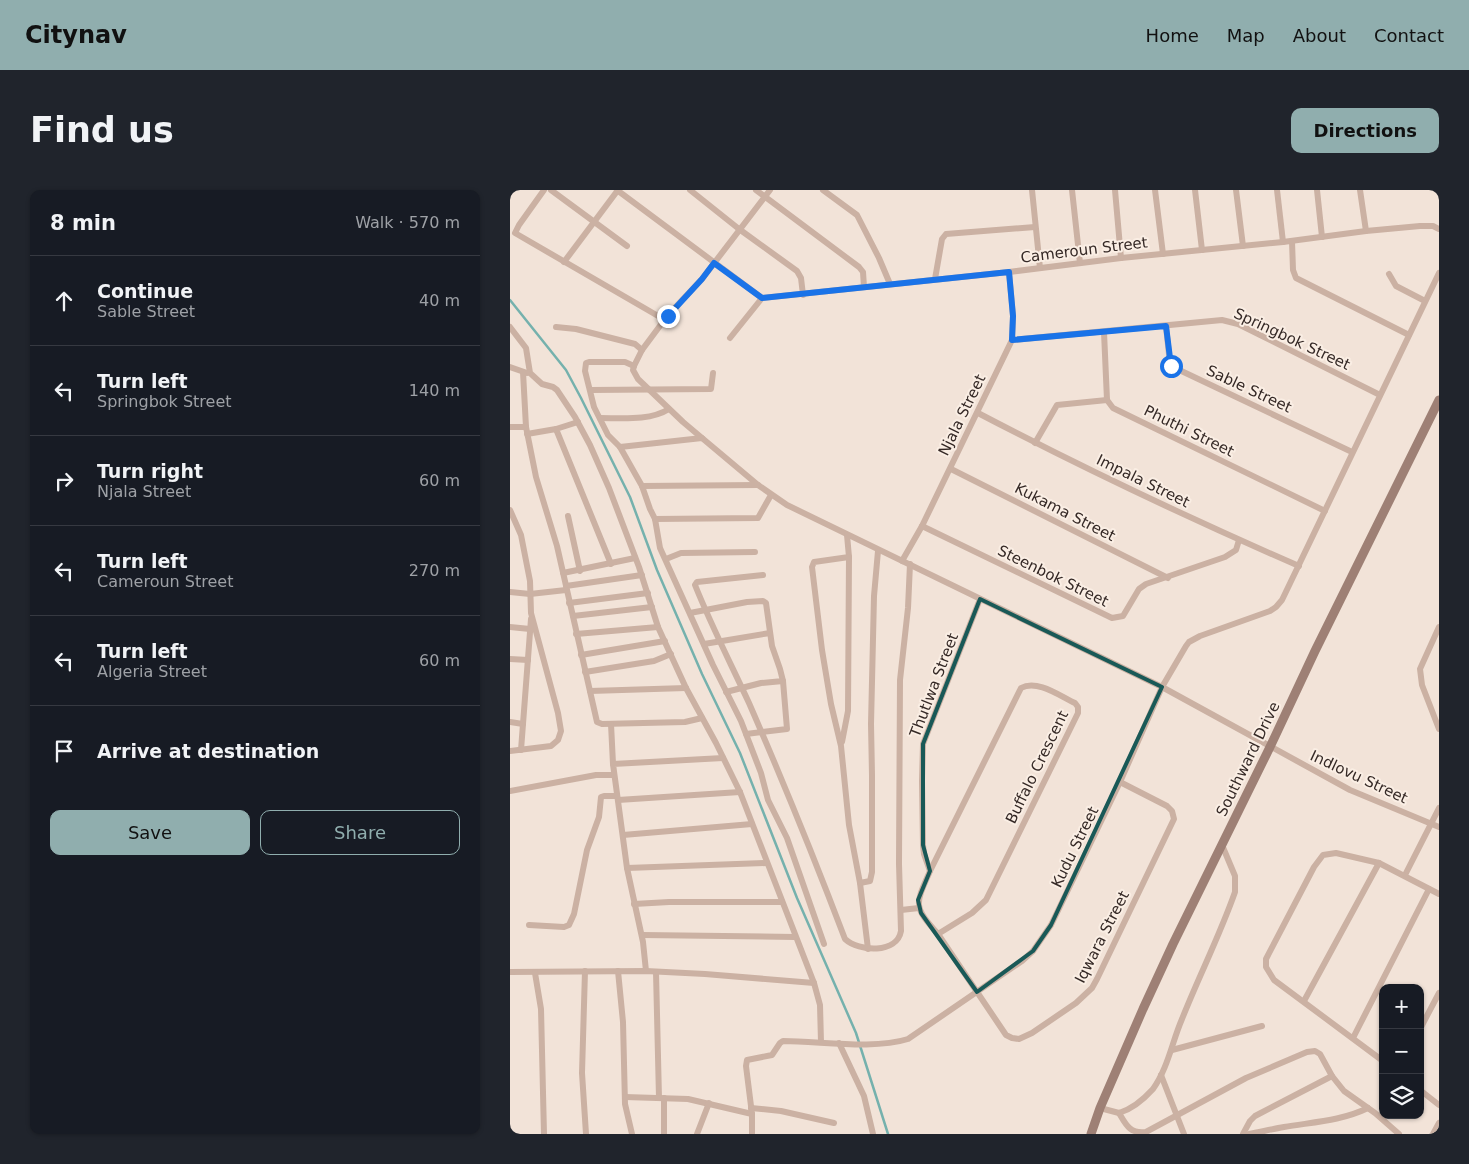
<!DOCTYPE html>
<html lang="en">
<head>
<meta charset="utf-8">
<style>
	:root { --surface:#171b24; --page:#20242c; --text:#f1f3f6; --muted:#9ea1a6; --line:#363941; --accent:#90aeae }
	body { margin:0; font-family:"DejaVu Sans",sans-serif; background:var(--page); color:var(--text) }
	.controls { position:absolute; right:15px; bottom:15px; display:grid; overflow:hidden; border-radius:10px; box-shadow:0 1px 4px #0004 }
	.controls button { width:45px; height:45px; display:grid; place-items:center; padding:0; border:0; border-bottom:1px solid var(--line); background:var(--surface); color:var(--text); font:25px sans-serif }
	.stop { position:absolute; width:15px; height:15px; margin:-11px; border:4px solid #1a73e8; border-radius:50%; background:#fff }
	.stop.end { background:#1a73e8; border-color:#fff; box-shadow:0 1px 5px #0008 }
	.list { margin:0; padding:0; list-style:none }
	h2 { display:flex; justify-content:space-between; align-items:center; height:65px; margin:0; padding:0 20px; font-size:21px }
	h2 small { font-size:16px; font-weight:400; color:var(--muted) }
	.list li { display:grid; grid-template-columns:32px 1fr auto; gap:15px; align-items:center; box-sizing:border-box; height:90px; padding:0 20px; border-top:1px solid var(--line) }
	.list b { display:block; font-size:19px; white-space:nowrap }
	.list p { margin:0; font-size:16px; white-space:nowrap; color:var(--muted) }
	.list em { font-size:16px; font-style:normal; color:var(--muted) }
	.actions { display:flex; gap:10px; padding:15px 20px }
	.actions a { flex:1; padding:11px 0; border:1px solid var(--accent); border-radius:10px; text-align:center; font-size:18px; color:var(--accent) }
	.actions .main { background:var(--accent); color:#111 }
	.icon { flex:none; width:28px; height:28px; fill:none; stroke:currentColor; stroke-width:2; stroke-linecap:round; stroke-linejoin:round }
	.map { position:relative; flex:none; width:929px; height:944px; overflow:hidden; border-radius:10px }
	header { display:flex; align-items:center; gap:30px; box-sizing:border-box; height:70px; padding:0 25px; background:var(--accent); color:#111 }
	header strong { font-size:24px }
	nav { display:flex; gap:28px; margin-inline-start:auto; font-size:18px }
	.intro { display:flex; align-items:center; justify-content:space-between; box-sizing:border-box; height:120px; padding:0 30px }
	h1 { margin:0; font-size:35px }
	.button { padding:12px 22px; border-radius:10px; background:var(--accent); color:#111; font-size:18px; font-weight:700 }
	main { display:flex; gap:30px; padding:0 30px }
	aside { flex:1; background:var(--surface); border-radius:10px; box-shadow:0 1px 4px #0004 }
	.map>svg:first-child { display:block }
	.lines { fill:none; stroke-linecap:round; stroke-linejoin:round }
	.stream { stroke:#75b1ad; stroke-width:2.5 }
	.minor { stroke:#cbb1a3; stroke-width:6 }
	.secondary { stroke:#9e8075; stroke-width:9 }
	.route { stroke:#1a73e8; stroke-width:6 }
	.marked { fill:none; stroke:#195957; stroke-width:4; stroke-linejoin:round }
	.labels { text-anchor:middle; stroke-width:4; stroke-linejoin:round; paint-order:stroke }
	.street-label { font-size:15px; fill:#352926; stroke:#faeee4 }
</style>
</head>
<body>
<header>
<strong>Citynav</strong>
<nav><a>Home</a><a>Map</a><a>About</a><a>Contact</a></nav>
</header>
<div class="intro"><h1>Find us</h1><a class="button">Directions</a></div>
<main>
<aside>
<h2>8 min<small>Walk · 570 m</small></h2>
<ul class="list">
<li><svg class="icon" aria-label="ahead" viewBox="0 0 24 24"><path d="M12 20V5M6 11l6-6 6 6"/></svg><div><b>Continue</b><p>Sable Street</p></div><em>40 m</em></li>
<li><svg class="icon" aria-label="left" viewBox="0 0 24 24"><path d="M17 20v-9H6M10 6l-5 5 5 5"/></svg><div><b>Turn left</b><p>Springbok Street</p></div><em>140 m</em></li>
<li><svg class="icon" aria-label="right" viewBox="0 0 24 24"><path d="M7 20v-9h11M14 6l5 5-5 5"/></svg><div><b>Turn right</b><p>Njala Street</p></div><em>60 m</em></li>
<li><svg class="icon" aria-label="left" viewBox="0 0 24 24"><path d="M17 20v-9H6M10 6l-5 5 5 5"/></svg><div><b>Turn left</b><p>Cameroun Street</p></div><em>270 m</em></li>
<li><svg class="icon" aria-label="left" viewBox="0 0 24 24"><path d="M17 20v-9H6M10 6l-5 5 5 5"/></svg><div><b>Turn left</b><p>Algeria Street</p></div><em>60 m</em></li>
<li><svg class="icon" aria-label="arrive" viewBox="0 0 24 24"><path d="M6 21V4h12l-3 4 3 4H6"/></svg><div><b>Arrive at destination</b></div></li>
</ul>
<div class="actions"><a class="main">Save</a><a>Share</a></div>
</aside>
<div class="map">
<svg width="929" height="944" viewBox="0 0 929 944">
	<rect width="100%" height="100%" fill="#f2e3d8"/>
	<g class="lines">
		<path class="stream" d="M 0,110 L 56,180 L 71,208 L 120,307 L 147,380 L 192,484 L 230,563 L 287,708 L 346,843 L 378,944"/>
		<g class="minor">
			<path d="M 34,0 L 9,35 L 5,43 L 155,130"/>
			<path d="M 41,0 L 117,56"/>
			<path d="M 107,0 L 252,108 L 499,82 L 611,68 L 773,52 L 856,41 L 910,36 L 923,36 L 929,39"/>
			<path d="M 180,0 L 229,39 L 287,81 L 291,88 L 293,105"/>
			<path d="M 246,0 L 349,77 L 353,82 L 354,97"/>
			<path d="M 313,0 L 347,25 L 369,68 L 380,94"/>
			<path d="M 522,0 L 530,78"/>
			<path d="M 562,0 L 570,73"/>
			<path d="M 605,0 L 611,68"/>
			<path d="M 645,0 L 653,64"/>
			<path d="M 685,0 L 692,60"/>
			<path d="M 726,0 L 733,56"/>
			<path d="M 767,0 L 773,52"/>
			<path d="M 807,0 L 812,47"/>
			<path d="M 850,0 L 856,41"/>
			<path d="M 782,51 L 783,80 L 786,88 L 899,145"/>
			<path d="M 54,72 L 108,0"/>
			<path d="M 879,84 L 886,96 L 915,111"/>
			<path d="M 425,89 L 432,49 L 436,44 L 525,37"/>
			<path d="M 656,136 L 660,174 L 663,177 L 842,262"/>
			<path d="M 0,137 L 16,158 L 20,183 L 32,194 L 43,197 L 47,200 L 65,227 L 80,255 L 99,298 L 129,377 L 148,437 L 176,498 L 206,553 L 230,602 L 304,793 L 310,815 L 311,852"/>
			<path d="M 46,137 L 66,139 L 125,154 L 132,160"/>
			<path d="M 594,142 L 597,210 L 603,218 L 815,321"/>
			<path d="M 220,148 L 252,108"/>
			<path d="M 502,150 L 712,130 L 728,134 L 870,205"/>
			<path d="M 124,176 L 115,172 L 79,172 L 76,173 L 75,181 L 84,217 L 98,245 L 110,257 L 132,296 L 140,319 L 145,329 L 150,358 L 203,475 L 231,531 L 251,583 L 258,610 L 277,648 L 314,754"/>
			<path d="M 0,177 L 17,183"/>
			<path d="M 13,182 L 16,237"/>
			<path d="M 81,200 L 201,199 L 203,183"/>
			<path d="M 468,223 C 573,278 681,329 789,376"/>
			<path d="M 90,228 C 112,228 140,231 159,219"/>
			<path d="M 68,232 L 46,239 L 101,374"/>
			<path d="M 0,237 L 16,237 L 26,287 L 47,356 L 87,532 L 92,534 L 175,532 L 192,528"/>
			<path d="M 17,244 L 46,239"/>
			<path d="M 192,248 L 173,232 L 128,189 L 123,180 L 124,176 L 132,160 L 158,125 L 192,89 L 260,0"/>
			<path d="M 525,253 L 547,215 L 597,210"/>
			<path d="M 110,257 L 192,248 L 248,295 L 277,315 L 652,497 L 840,600 L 929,637"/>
			<path d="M 441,279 L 658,388"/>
			<path d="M 132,296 L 248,295"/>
			<path d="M 0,320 L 11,345 L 20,391 L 21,423 L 48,523 L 51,541 L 48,550 L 41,556 L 0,561"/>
			<path d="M 58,326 L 70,381"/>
			<path d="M 145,329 L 248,328 L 261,305"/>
			<path d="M 412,336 L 602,428 L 613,426 L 629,399 L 636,394 L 715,367 L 726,360 L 729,350"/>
			<path d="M 337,345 L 339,367 L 304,372 L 302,377 L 312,460 L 321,514 L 331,556 L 339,635 L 350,693 L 358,759"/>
			<path d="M 156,369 L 171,363 L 245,362"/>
			<path d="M 392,371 L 412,336 L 502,150 L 503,126 L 499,82"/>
			<path d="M 53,383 L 125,368"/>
			<path d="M 253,385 L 187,392 L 185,395 C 201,435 221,474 239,513 C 273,591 305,670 335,749 C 349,762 387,764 391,741 L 389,674 L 390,490 L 398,418 L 400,374"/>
			<path d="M 56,396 L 132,385"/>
			<path d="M 0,402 L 20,404 L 56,400"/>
			<path d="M 59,413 L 138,403"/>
			<path d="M 180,423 L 237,412 L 253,411 L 256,413 L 262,456 L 270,479 L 273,491 L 251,493 L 216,502"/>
			<path d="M 63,426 L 142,417"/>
			<path d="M 0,437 L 20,439"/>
			<path d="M 929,437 L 910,479 L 912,495 L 929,539"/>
			<path d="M 66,444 L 148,437"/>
			<path d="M 194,454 L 260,443"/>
			<path d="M 71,465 L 155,451"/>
			<path d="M 0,469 L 18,470"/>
			<path d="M 75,482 L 144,471 L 161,464"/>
			<path d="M 80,501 L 176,498"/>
			<path d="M 0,532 L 13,534"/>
			<path d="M 101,534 L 103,574"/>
			<path d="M 236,544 L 277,539 L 273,491"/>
			<path d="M 332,552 L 338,521 L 339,367"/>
			<path d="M 11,560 L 21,429"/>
			<path d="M 0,601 L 86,585 L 104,585"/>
			<path d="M 108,610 L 230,602"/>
			<path d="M 113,645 L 242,634"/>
			<path d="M 117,678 L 257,673"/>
			<path d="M 420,681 L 414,664 L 413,655 L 412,591 L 413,554 L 470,409"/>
			<path d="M 895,685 L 929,618"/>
			<path d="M 350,693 L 360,691 L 362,682 L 362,585 L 361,534 L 364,406 L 368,361"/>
			<path d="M 124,714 L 159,712 L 272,712"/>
			<path d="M 391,720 L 409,718"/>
			<path d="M 19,735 L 54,737 L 59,735 L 64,724 L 77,660 L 89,627 L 91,607 L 94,606 L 107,606"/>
			<path d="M 428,744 L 462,723 L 476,710 L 568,523 L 568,517 L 565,513 C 550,506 527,489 511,498 L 420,681 C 405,715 403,716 428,744 L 496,845 L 502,848 L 509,849 L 522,843 L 566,813 L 582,798 L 587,789 L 664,629 L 662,621 L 657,616 L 610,592"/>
			<path d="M 132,745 L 285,747"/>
			<path d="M 75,781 L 72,883 L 76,944"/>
			<path d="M 108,781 L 113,832 L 115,914 L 122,944"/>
			<path d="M 136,781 L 133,752 L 117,678 L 103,574 L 213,568"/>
			<path d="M 0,782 L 136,781 L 195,784 L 304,793"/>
			<path d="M 146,782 L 149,908"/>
			<path d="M 25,783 L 31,819 L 34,944"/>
			<path d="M 794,811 L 869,673"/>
			<path d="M 910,839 L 929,803"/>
			<path d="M 843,848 L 919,699"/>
			<path d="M 329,853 L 354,906 L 363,944"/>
			<path d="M 662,860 L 752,836"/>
			<path d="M 873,871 L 764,790 L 756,777 L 756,769 L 804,677 L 813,665 L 826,663 L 869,673 L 929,704"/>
			<path d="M 651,885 L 674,944"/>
			<path d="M 910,900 L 929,915"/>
			<path d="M 115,907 L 178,909 L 242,924"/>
			<path d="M 241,918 L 271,921 L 324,933"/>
			<path d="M 590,918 L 609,923 C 622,919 634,909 643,899 C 658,878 662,852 672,829 C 689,786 710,745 725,702 L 725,686 L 712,655"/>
			<path d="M 609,923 C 616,935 620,944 636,942 L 736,888 L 797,862 L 805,861 L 810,864 L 822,886 L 834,901 L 865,923 L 889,944"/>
			<path d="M 154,944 L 154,908"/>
			<path d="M 187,944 L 199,913"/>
			<path d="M 242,944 L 242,924 L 236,876 L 237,870 L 262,865 L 270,853 L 273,851 C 311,851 363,860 398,849 L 512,771 L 523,761 L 541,735 L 610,592 L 652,497 L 676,456 L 679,452 L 690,446 L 760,421 L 766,417 L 772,410 L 929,83"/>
			<path d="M 733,944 L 740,931 L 745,926 L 822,886"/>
			<path d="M 739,944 C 750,942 762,939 774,937 C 803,932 831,931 858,918"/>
			<path d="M 923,944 L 929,933"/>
		</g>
		<path class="secondary" d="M 581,944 L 590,918 L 633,819 L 663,754 L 760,557 L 805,461 L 929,210"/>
	</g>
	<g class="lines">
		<path class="route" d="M 158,126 L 192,89 L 204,73 L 252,108 L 499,82 L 503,126 L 502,150 L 656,136 L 661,176"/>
	</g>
	<path class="marked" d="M 470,409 L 652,497 L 541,735 L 523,761 L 467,802 L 411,723 L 408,710 L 420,681 L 413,655 L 413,554 Z"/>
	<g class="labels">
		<g class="street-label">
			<text transform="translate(574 60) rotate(-7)" y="5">Cameroun Street</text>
			<text transform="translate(782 149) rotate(25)" y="5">Springbok Street</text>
			<text transform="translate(739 199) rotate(25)" y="5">Sable Street</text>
			<text transform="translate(452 225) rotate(-64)" y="5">Njala Street</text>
			<text transform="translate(679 241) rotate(26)" y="5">Phuthi Street</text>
			<text transform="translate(633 291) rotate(26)" y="5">Impala Street</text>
			<text transform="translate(555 322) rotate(27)" y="5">Kukama Street</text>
			<text transform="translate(543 386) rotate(26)" y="5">Steenbok Street</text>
			<text transform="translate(424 495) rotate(-69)" y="5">Thutlwa Street</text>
			<text transform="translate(738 569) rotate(-64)" y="5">Southward Drive</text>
			<text transform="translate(527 577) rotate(-64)" y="5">Buffalo Crescent</text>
			<text transform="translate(849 587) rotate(25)" y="5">Indlovu Street</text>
			<text transform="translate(565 657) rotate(-64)" y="5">Kudu Street</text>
			<text transform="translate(592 747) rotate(-63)" y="5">Iqwara Street</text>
		</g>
	</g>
</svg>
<div class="controls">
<button>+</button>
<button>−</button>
<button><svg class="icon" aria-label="layers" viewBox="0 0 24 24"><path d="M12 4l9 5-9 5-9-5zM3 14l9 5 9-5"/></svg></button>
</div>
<div class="stop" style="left:661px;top:176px"></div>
<div class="stop end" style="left:158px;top:126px"></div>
</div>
</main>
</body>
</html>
